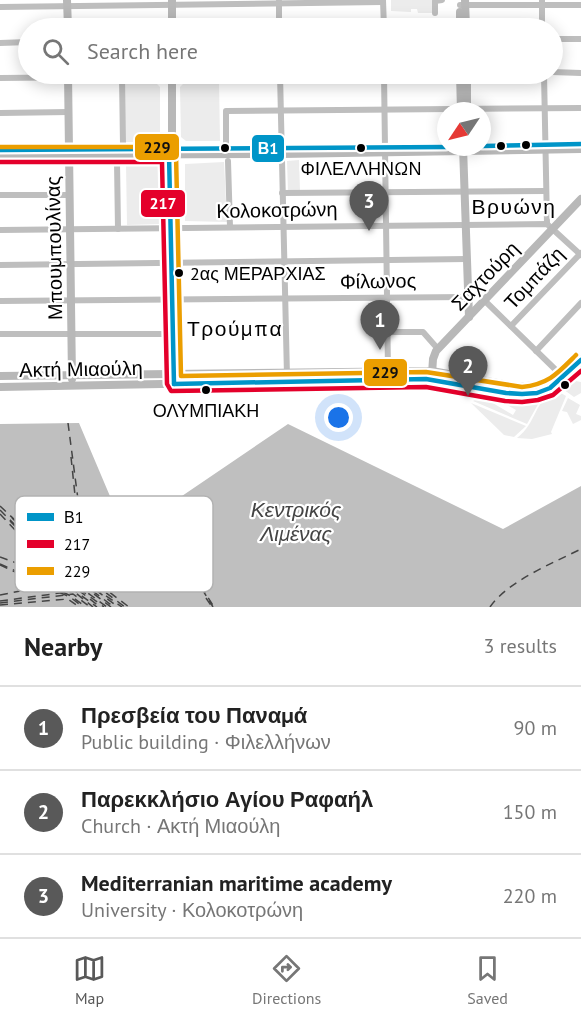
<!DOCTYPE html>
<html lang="en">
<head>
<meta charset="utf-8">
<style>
	:root { --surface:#fff; --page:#f6f6f6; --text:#222; --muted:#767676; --line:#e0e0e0; --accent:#595959 }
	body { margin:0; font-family:"PT Sans",sans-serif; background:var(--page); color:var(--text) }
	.compass { position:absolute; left:437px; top:102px; width:54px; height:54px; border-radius:50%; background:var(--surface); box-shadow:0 3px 15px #0003; rotate:235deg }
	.you { position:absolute; left:339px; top:418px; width:21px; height:21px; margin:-15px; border:4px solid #fff; border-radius:50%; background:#1a73e8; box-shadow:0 0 0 9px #1a73e833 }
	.badge { display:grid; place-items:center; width:39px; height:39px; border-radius:50%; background:var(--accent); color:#fff; font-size:20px; font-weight:700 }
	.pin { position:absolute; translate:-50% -50px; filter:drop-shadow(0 2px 3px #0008) }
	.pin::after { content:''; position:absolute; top:32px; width:21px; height:18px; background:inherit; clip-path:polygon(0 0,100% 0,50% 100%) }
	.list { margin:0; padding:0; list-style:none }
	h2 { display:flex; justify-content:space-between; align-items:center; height:78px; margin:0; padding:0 24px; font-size:26px }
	h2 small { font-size:20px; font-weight:400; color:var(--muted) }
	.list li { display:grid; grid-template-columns:39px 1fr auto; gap:18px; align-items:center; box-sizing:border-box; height:84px; padding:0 24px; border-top:2px solid var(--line) }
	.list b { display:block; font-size:22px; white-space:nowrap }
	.list p { margin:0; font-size:20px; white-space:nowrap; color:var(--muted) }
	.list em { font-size:20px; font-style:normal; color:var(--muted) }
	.icon { flex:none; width:33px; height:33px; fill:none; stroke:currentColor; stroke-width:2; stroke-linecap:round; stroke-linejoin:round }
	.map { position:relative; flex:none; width:581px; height:607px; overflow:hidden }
	.search { position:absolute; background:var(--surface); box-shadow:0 3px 15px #0003; left:18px; right:18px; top:18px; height:66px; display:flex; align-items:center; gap:15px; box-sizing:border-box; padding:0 21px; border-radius:33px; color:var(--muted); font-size:22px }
	.sheet { height:330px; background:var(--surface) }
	nav { display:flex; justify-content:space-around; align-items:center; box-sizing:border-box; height:84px; border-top:2px solid var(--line); background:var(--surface); font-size:16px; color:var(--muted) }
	nav a { display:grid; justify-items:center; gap:3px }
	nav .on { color:var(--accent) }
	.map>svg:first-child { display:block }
	.green { fill:#ececec }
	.water { fill:#bfbfbf }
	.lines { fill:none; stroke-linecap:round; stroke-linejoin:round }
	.ferry { stroke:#444; stroke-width:1.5; stroke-dasharray:8 6; stroke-linecap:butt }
	.street { stroke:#bebebe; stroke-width:6 }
	.secondary { stroke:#b8b8b8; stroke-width:8 }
	.bus-1-casing { stroke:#fff; stroke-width:9 }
	.bus-2-casing { stroke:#fff; stroke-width:9 }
	.bus-3-casing { stroke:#fff; stroke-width:9 }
	.bus-1 { stroke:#0095c8; stroke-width:4.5 }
	.bus-2 { stroke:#e4002b; stroke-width:4.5 }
	.bus-3 { stroke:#eb9e00; stroke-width:4.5 }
	.bus-dot { fill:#000; stroke:#fff; stroke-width:2 }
	.labels { text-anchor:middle; stroke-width:4.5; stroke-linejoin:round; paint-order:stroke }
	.bus-label { font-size:18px; fill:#000; stroke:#fff }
	.street-label { font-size:20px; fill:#000; stroke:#fff }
	.neighbourhood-label { font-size:21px; letter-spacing:1.5px; fill:#000; stroke:#fff }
	.water-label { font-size:21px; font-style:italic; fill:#444; stroke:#fff }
	.key { fill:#fff; stroke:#b2b2b2; stroke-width:1.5 }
	.key-label { font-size:16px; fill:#000 }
	.line-badge { stroke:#fff; stroke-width:2 }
	.badge-label { font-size:16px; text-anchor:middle; font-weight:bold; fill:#fff }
	.pale-badge-label { font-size:16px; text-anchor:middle; font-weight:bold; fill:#111 }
</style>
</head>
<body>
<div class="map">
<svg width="581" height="607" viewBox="0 0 581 607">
	<rect width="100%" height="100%" fill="#fff"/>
	<g class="green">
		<path d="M 391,0 L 443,0 L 436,2 L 436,13 L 418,13 L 417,9 L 411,9 L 411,12 L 391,11 Z"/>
		<path d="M 125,82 L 155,82 L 160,87 L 160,138 L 155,142 L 125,142 Z"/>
		<path d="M 219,82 L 220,141 L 186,141 L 181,137 L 180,87 L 184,83 Z"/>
		<path d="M 299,160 L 300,191 L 288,192 L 287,161 Z"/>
		<path d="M 224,162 L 227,222 L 185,221 L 185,164 Z"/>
		<path d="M 126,164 L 158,165 L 161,169 L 163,224 L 127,225 Z"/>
		<path d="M 570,380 L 581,382 L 581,393 L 574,397 L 560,387 Z"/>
		<path d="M 556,390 L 566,396 L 551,432 L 552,434 L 532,439 L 517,438 C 537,423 534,400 556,390 Z"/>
		<path d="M 494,394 L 513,398 L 541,399 L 527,424 L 473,401 L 481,396 L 513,415 L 516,410 L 502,402 L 502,401 L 494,397 Z"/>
		<path d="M 568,398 L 580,405 L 576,414 L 581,416 L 581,420 L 573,424 L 567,412 L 562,411 Z"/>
		<path d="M 471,403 L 526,426 L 514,437 L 504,435 Z"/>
	</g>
	<path class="water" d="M 79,423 L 126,534 L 288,424 L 503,529 L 581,486 L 581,607 L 0,607 L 0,424 Z"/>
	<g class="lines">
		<g class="ferry">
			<path d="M 68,423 L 88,576 L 129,607"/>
			<path d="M 71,457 L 84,581 L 118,607"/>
			<path d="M 0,506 L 82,583 L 114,607"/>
			<path d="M 0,510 L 78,588 L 104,607"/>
			<path d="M 0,514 L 63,581"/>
			<path d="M 156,515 L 214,607"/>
			<path d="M 12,518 L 81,584 L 111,607"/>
			<path d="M 10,521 L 77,589 L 100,607"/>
			<path d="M 179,554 L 202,591"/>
			<path d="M 0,557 L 67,581"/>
			<path d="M 0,564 L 46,584"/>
			<path d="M 0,565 L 43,585"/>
			<path d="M 83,578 L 86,578 L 125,607"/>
			<path d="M 83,580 L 122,607"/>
			<path d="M 66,585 L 93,607"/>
			<path d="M 77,585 L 107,607"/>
			<path d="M 50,586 L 71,596 L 86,607"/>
			<path d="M 47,587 L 70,597 L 83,607"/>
			<path d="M 48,587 L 76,581"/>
			<path d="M 202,589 L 213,607"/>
			<path d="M 0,595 L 76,580"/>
			<path d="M 206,598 L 212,607"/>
			<path d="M 0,601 L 75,591 L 97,607"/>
			<path d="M 0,603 L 73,594 L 90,607"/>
			<path d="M 0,605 L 68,599 L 79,607"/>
			<path d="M 490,607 C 508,581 553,563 581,549"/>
		</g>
		<g class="street">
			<path d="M 383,0 L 384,28"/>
			<path d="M 542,0 L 542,28"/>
			<path d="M 279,1 L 279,28"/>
			<path d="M 460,5 L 581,5"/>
			<path d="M 0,7 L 383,2"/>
			<path d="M 435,13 L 435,1 L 442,0"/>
			<path d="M 552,39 L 581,39"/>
			<path d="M 0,43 L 28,42"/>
			<path d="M 552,72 L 581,73"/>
			<path d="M 280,74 L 287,376"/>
			<path d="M 384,74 L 388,371"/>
			<path d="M 544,74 L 547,224"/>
			<path d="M 122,77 L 123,145"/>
			<path d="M 0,78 L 430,74"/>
			<path d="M 0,113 L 69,112"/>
			<path d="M 482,146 L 581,144"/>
			<path d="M 446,147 L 226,148 L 226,111 L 581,108"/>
			<path d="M 228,161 L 230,227"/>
			<path d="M 117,162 L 118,229"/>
			<path d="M 282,193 L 546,191"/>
			<path d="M 0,195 L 70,195"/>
			<path d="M 0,230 L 547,224 L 581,255"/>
			<path d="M 171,261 L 173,374"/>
			<path d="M 0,265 L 467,259"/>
			<path d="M 484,300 L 560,374"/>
			<path d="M 0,301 L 468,297"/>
			<path d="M 511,326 L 581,253"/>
			<path d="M 387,332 L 423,332 L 438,349"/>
			<path d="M 0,334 L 174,334"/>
			<path d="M 536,351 L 581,303"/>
		</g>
		<g class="secondary">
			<path d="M 67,0 L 68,28"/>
			<path d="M 465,0 L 466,28"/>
			<path d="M 172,28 L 172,0"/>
			<path d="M 460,28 L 460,12"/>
			<path d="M 68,74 L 72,379"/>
			<path d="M 172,74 L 172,148 L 179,379"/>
			<path d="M 460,74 L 461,111"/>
			<path d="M 467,74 L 467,111"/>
			<path d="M 463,147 L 469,317"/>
			<path d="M 0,155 L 282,154 L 581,149"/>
			<path d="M 432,374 L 433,359 L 436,351 L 581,199"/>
			<path d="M 0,376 L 432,371 L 519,387 L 543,384 L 559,375"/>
			<path d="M 0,387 L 426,379 C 463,380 518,406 550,388 C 562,381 571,370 581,360"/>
		</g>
		<g class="bus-1-casing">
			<g id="bus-1">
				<path d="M 482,146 L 581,144"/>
				<path d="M 0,150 L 446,147"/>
				<path d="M 169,154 L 174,384"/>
				<path d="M 174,384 L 426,379 L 506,393 L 522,394 L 537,393 L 550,388 L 581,360"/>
			</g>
		</g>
		<g class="bus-2-casing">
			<path id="bus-2" d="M 0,162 L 162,162 L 167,384 L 171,391 L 426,387 L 505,401 L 522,402 L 538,400 L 553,395 L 581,371"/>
		</g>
		<g class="bus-3-casing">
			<path id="bus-3" d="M 0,147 L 169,147 L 175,149 L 176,154 L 181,376 L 426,372 L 522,387 C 549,384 558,373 576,355"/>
		</g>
		<use href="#bus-1" class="bus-1"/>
		<use href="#bus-2" class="bus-2"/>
		<use href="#bus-3" class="bus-3"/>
	</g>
	<g class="bus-dot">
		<circle cx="526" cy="145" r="5"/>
		<circle cx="501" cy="146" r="5"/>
		<circle cx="225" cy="148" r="5"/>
		<circle cx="361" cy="148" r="5"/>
		<circle cx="179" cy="273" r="5"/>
		<circle cx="565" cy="385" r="5"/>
		<circle cx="206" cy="390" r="5"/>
	</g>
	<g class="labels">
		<g class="bus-label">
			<text x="361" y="175">ΦΙΛΕΛΛΗΝΩΝ</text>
			<text x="190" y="280" text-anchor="start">2ας ΜΕΡΑΡΧΙΑΣ</text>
			<text x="206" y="417">ΟΛΥΜΠΙΑΚΗ</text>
		</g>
		<g class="street-label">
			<text transform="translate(277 210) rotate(-1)" y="7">Κολοκοτρώνη</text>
			<text transform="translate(54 248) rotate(-91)" y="7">Μπουμπουλίνας</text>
			<text transform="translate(485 276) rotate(-46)" y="7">Σαχτούρη</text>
			<text transform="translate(534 278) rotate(-47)" y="7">Τομπάζη</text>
			<text transform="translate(378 281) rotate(-1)" y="7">Φίλωνος</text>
			<text transform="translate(81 369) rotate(-1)" y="7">Ακτή Μιαούλη</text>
		</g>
		<g class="neighbourhood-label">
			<text x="514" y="214">Βρυώνη</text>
			<text x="235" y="336">Τρούμπα</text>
		</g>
		<g class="water-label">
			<text x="296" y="517">Κεντρικός<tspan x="296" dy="24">Λιμένας</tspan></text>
		</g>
	</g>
	<rect x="15" y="496" width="198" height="96" rx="9" class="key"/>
	<rect x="27" y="513" width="27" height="8" fill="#0095c8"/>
	<rect x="27" y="540" width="27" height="8" fill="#e4002b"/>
	<rect x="27" y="567" width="27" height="8" fill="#eb9e00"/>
	<g class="key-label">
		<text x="64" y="523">Β1</text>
		<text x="64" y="550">217</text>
		<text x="64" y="577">229</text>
	</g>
	<g class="line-badge">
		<rect x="134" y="133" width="46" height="28" rx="6" fill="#eb9e00"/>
		<rect x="251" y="134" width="34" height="29" rx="6" fill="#0095c8"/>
		<rect x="140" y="189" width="46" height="29" rx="6" fill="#e4002b"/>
		<rect x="363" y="358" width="45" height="29" rx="6" fill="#eb9e00"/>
	</g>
	<g class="badge-label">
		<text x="268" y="154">Β1</text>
		<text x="163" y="209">217</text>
	</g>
	<g class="pale-badge-label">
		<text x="157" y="153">229</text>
		<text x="385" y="378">229</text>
	</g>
</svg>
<svg class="compass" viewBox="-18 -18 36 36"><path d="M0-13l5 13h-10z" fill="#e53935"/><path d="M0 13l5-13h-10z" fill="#767676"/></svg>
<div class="you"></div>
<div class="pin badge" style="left:380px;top:350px">1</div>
<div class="pin badge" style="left:468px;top:396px">2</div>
<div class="pin badge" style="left:369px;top:231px">3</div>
<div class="search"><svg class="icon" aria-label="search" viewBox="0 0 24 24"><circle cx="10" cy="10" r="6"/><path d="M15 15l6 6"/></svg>Search here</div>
</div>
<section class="sheet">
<h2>Nearby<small>3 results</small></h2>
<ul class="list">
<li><span class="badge">1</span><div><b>Πρεσβεία του Παναμά</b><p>Public building · Φιλελλήνων</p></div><em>90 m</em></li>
<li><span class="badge">2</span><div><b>Παρεκκλήσιο Αγίου Ραφαήλ</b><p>Church · Ακτή Μιαούλη</p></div><em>150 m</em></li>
<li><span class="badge">3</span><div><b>Mediterranian maritime academy</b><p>University · Κολοκοτρώνη</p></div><em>220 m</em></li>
</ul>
</section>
<nav>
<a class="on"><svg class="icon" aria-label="map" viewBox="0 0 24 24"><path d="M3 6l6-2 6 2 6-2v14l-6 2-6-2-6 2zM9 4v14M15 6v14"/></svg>Map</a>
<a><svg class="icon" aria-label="directions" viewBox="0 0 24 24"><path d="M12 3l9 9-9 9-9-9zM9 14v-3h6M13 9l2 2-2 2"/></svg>Directions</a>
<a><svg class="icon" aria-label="saved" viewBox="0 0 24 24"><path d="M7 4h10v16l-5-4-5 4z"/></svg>Saved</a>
</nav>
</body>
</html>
